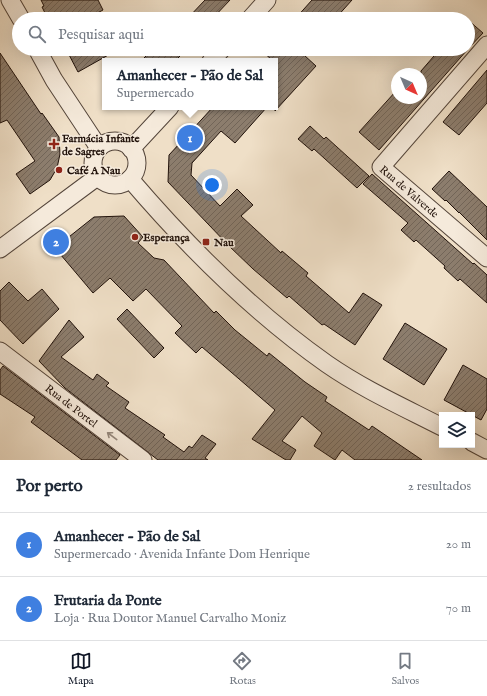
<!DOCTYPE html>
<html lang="pt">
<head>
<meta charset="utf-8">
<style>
	:root { --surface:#fff; --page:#f6f6f7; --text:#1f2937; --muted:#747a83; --line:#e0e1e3; --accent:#111827 }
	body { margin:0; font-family:"IM FELL English",serif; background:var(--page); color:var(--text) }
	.controls { position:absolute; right:12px; bottom:12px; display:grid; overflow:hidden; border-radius:0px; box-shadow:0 4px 16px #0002 }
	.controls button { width:36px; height:36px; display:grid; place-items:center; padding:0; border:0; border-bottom:1px solid var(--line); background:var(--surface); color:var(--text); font:20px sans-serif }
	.compass { position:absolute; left:391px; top:68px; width:36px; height:36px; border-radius:50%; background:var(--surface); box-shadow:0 4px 16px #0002; rotate:136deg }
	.you { position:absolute; left:212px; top:185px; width:14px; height:14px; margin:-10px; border:3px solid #fff; border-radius:50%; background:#1a73e8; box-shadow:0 0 0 6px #1a73e833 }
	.badge { display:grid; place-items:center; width:26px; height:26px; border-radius:50%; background:var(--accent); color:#fff; font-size:13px; font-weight:700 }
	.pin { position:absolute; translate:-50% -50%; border:2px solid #fff; box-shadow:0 1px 4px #0006 }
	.popup { position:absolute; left:102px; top:58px; width:176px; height:52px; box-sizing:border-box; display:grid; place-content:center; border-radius:0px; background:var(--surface); filter:drop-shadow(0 1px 3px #0005); font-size:13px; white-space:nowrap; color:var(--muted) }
	.popup b { font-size:15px; color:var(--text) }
	.popup::after { content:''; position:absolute; left:50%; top:100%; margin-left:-8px; border:8px solid transparent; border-top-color:var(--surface) }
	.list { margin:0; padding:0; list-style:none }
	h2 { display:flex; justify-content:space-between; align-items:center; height:52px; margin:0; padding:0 16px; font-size:17px }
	h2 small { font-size:13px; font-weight:400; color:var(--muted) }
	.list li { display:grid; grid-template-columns:26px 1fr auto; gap:12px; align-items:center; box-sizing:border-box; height:64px; padding:0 16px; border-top:1px solid var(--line) }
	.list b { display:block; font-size:15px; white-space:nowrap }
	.list p { margin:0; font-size:13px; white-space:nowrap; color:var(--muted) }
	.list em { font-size:13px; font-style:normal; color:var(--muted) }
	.icon { flex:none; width:22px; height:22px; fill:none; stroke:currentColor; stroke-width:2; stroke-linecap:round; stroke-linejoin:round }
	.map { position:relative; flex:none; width:487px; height:460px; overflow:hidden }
	.search { position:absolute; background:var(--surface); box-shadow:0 4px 16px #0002; left:12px; right:12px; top:12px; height:44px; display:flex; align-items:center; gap:10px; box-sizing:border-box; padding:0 14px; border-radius:22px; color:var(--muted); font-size:15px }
	.sheet { height:180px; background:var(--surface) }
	nav { display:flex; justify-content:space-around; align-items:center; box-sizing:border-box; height:56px; border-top:1px solid var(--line); background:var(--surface); font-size:11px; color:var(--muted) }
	nav a { display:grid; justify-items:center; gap:2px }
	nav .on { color:var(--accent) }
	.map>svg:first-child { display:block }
	.building { fill:url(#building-hatch); stroke:#21120b }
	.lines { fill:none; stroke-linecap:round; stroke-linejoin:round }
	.street-casing { stroke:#54453a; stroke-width:19 }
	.street { stroke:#f5eadb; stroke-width:17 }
	.oneway { stroke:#96897d }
	.poi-dot { fill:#8f2418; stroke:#f5eadb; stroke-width:1.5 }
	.labels { text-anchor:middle; stroke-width:3; stroke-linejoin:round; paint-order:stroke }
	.poi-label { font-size:11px; font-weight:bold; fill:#21120b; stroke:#f5eadb; text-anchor:start }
	.street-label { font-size:11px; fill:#21120b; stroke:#f5eadb }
</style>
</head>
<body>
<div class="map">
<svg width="487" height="460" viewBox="0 0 487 460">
	<defs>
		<pattern id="building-hatch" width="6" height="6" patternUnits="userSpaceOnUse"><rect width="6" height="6" fill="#8c7d6d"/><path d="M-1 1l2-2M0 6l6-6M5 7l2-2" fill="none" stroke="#726558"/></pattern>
	</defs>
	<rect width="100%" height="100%" fill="#efdfc7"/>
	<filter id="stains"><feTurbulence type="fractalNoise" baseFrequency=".005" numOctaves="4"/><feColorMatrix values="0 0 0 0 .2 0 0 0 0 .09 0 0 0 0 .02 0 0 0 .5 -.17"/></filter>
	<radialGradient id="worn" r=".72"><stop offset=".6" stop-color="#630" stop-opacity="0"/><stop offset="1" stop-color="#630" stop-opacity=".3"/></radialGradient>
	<g class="building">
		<path d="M 41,0 L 98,0 L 103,10 L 86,19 L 48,19 L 42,7 L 44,6 Z"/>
		<path d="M 205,0 L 230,0 L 212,19 L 187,19 Z"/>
		<path d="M 312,0 L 352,0 L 335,19 L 295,19 Z"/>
		<path d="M 468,20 L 483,33 L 468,49 Z"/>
		<path d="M 66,49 L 119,49 L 78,72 Z"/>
		<path d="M 153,49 L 187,49 L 175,61 L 141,61 Z"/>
		<path d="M 260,49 L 310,49 L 304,55 L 316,66 L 275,111 L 275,61 L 273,61 Z"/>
		<path d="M 440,49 L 468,49 L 379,150 L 359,132 L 396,91 L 397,98 L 421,98 L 421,71 Z"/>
		<path d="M 0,53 L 41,114 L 42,113 L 59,137 L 60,154 L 57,168 L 50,180 L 30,194 L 16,174 L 35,161 L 7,120 L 0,123 Z"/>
		<path d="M 487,70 L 487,103 L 459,135 L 443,122 Z"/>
		<path d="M 213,107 L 267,107 L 235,143 L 221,131 L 192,163 L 191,175 L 220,206 L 237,189 L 253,205 L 241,216 L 281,253 L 282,251 L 308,273 L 306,276 L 349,313 L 363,293 L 382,305 L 355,345 L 324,324 L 322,325 L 289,296 L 287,298 L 253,269 L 229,246 L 168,182 L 169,155 Z"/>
		<path d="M 310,126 L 324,139 L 326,137 L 369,176 L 357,188 L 314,149 L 312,151 L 298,139 Z"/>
		<path d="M 449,171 L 487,207 L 487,240 L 459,212 L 459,213 L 446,200 L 445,201 L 432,189 Z"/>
		<path d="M 372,174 L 473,264 L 474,263 L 487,275 L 487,303 L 460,279 L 458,281 L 444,268 L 445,266 L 416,240 L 414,242 L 401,230 L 408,223 L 363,184 Z"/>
		<path d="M 124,216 L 143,237 L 138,243 L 154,258 L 164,260 L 214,313 L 216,311 L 235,330 L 267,356 L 269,353 L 305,382 L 327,397 L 325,401 L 369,430 L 372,426 L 422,460 L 355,460 L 342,450 L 335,460 L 314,446 L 322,433 L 302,416 L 282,441 L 296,450 L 290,460 L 286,460 L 252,439 L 275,410 L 202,347 L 196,353 L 175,333 L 182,326 L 146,289 L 133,301 L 110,278 L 93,293 L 55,248 L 94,217 Z"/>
		<path d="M 9,282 L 28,301 L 42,289 L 59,309 L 23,344 L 0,320 L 0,291 Z"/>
		<path d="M 127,309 L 164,348 L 154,358 L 117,319 Z"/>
		<path d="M 69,320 L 84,337 L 61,357 L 93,380 L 97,374 L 109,383 L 106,386 L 129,402 L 125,408 L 165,435 L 163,437 L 184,452 L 189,446 L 192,448 L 202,435 L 216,444 L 205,458 L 208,460 L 158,460 L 65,388 L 39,361 Z"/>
		<path d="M 405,323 L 447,349 L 424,385 L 383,359 Z"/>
		<path d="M 463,365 L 487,379 L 487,409 L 481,420 L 444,400 Z"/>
		<path d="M 3,366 L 120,455 L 116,460 L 82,460 L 31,422 L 35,417 L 0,394 L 0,370 Z"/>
	</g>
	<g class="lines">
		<g class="street-casing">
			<g id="street">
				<path d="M 10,0 L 21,19"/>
				<path d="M 250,19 L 267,0"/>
				<path id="s1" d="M 487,45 L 381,167 L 487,258"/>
				<path d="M 37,49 L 54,80 L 99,148"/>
				<path d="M 211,61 L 222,49"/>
				<circle cx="115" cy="163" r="22"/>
				<path d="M 131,149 L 170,107"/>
				<path d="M 130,179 C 189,248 253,312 327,364 C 363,389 403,407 442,427"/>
				<path d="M 0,249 L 97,177"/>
				<path id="s2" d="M 0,351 L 143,460"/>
				<path d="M 472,442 L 487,450"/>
			</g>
		</g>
		<use href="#street" class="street"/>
	</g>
	<defs><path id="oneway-shaft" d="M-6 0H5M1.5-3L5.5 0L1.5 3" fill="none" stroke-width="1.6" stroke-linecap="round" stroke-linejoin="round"/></defs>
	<use class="oneway" href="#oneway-shaft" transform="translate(112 436) rotate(-143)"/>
	<g class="poi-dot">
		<path d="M52 138h4v4h4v4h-4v4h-4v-4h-4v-4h4z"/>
		<circle cx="59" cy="170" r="4"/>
		<circle cx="135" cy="237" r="4"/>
		<rect x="202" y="238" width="8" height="8" rx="2"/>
	</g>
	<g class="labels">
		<g class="poi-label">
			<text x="62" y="142">Farmácia Infante<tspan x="62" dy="13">de Sagres</tspan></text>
			<text x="67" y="174">Café A Nau</text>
			<text x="143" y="241">Esperança</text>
			<text x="214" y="246">Nau</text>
		</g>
		<g class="street-label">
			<text dy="4" stroke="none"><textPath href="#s1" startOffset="199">Rua de Valverde</textPath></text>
			<text dy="4" stroke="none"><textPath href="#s2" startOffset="90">Rua de Portel</textPath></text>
		</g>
	</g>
	<rect width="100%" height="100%" filter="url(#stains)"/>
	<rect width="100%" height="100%" fill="url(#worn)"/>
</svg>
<div class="controls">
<button><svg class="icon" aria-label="layers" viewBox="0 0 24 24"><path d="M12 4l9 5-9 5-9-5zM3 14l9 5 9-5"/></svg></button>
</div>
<svg class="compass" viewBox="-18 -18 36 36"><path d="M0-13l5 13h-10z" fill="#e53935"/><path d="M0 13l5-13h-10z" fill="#747a83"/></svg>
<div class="you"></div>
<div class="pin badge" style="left:190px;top:138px;background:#3f7fe0">1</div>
<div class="popup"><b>Amanhecer - Pão de Sal</b>Supermercado</div>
<div class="pin badge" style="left:56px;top:242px;background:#3f7fe0">2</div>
<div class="search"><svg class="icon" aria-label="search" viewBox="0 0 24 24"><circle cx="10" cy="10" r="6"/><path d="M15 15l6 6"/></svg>Pesquisar aqui</div>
</div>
<section class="sheet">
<h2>Por perto<small>2 resultados</small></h2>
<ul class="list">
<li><span class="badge" style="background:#3f7fe0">1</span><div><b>Amanhecer - Pão de Sal</b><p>Supermercado · Avenida Infante Dom Henrique</p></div><em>20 m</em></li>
<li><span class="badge" style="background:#3f7fe0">2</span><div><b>Frutaria da Ponte</b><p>Loja · Rua Doutor Manuel Carvalho Moniz</p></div><em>70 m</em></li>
</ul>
</section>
<nav>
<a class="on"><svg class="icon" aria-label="map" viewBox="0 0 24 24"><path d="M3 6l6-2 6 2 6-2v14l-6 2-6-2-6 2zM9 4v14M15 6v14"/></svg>Mapa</a>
<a><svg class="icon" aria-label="directions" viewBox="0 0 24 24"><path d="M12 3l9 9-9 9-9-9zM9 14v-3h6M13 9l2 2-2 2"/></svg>Rotas</a>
<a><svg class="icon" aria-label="saved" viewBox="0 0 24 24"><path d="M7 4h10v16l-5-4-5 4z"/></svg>Salvos</a>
</nav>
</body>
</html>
